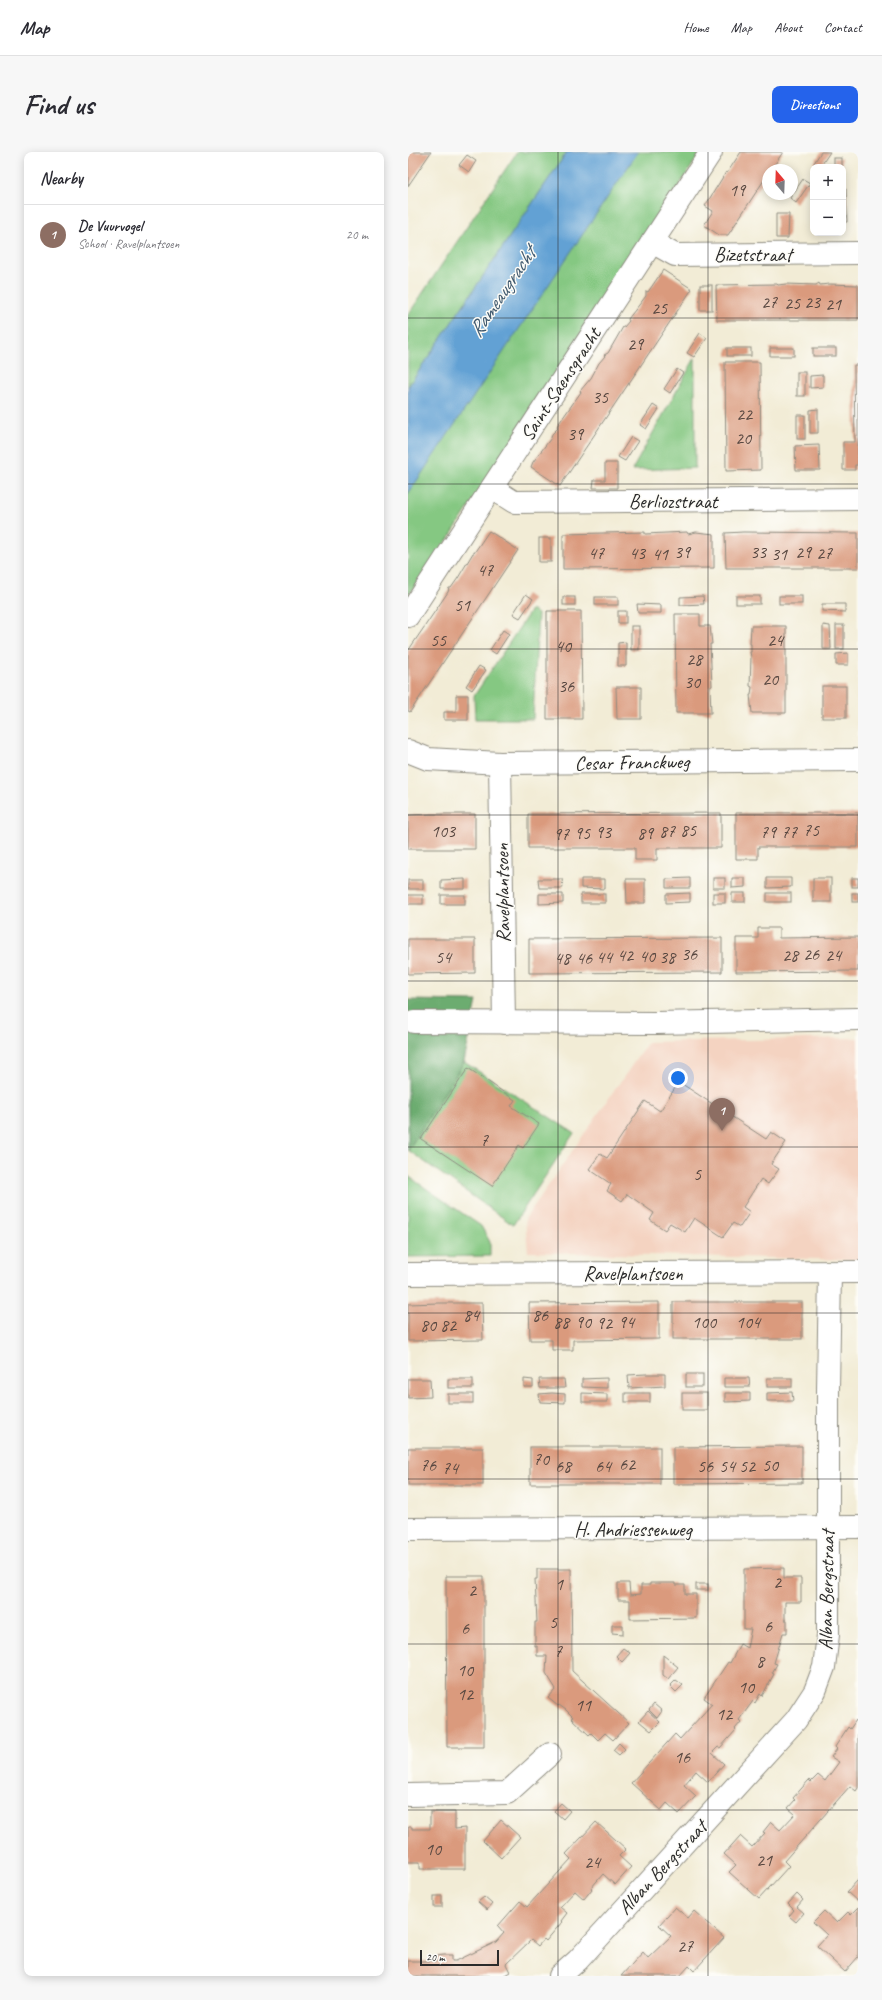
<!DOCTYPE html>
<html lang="en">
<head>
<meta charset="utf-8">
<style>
	:root { --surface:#fff; --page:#f7f7f7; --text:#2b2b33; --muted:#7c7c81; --line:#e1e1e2; --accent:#2563eb }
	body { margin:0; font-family:Caveat,sans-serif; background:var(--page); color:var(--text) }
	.controls { position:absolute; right:12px; top:12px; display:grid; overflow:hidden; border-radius:8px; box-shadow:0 2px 10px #0003 }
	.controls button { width:36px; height:36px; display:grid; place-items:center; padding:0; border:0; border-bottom:1px solid var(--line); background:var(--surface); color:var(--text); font:20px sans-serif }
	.compass { position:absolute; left:354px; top:12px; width:36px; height:36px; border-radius:50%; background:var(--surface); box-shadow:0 2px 10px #0003; rotate:341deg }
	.scale { position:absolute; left:12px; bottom:10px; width:79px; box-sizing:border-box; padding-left:4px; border:2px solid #2b2b2b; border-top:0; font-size:11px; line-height:14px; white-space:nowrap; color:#2b2b2b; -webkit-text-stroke:3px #fdfcf7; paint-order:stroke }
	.you { position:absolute; left:270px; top:926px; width:14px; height:14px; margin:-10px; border:3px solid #fff; border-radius:50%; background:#1a73e8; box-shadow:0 0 0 6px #1a73e833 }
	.badge { display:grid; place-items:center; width:26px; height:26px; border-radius:50%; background:var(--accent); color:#fff; font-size:13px; font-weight:700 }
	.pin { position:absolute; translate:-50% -33px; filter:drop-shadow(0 1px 2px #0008) }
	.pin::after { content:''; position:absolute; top:21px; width:14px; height:12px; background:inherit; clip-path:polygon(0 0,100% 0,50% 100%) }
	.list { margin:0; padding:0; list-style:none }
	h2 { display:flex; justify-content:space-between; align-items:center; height:52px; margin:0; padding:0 16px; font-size:17px }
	h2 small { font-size:13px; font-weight:400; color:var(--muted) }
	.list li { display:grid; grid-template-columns:26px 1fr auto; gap:12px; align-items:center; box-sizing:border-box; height:60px; padding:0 16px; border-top:1px solid var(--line) }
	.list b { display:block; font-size:15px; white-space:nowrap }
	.list p { margin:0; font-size:13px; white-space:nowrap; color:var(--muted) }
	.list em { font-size:13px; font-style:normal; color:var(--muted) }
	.map { position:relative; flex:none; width:450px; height:1824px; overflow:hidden; border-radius:8px }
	header { display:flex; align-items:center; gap:24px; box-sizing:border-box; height:56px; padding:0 20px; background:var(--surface); border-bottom:1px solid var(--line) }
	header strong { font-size:19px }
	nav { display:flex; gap:22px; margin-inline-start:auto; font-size:14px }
	.intro { display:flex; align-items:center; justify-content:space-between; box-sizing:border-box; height:96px; padding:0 24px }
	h1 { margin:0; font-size:28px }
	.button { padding:10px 18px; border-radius:8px; background:var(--accent); color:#fff; font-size:14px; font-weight:700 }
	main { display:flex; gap:24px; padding:0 24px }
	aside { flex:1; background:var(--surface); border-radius:8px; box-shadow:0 2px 10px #0003 }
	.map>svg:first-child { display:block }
	.built { fill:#f4d3c1 }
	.green { fill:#85c882; stroke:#587a56 }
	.forest { fill:#6cac70; stroke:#4c6c4e }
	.water { fill:#62a1d4; stroke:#466680 }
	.building { fill:#da9a7d }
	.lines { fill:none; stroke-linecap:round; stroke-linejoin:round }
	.minor-casing { stroke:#8e8c80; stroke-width:24 }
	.minor { stroke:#fff; stroke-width:22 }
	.grid { fill:none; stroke:#2b2b2b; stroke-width:1; stroke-opacity:0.55 }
	.labels { text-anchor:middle; stroke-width:3; stroke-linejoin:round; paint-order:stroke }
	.number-label { font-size:18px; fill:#574740 }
	.street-label { font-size:20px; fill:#2b2b2b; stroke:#fdfcf7 }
	.water-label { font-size:21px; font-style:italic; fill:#415a6f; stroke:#fdfcf7 }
</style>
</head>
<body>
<header>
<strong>Map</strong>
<nav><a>Home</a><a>Map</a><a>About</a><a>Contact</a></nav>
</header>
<div class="intro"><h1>Find us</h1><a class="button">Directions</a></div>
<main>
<aside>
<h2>Nearby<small></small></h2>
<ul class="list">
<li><span class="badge" style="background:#8d6e63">1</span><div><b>De Vuurvogel</b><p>School · Ravelplantsoen</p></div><em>20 m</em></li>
</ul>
</aside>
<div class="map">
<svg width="450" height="1824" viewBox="0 0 450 1824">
	<rect width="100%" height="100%" fill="#fdfcf7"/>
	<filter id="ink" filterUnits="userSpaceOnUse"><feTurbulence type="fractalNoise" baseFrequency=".025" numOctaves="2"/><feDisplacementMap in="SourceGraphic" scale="8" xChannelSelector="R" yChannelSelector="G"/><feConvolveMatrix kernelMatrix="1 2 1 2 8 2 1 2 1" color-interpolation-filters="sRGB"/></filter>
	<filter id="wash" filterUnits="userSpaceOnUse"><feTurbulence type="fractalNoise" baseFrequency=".012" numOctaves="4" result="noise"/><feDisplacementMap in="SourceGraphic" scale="16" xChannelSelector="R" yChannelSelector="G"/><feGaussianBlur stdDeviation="0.9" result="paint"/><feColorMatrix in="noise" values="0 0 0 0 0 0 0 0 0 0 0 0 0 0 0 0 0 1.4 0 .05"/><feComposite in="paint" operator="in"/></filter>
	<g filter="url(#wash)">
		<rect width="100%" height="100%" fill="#f2ecd6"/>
		<path class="built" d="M 450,886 L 450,1108 L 120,1100 L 117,1067 L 240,890 Z"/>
		<g class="green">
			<path d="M 109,0 L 159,0 L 0,235 L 0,163 Z"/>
			<path d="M 230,0 L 293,0 L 41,386 L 0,444 L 0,339 Z"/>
			<path d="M 287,206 L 287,316 L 224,318 Z"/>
			<path d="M 123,458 L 130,462 L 125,567 L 67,567 L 66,544 Z"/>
			<path d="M 56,910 L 166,981 L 105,1073 L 0,998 Z"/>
			<path d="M 0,1024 L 73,1074 L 82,1090 L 82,1104 L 0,1105 Z"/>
		</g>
		<path class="forest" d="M 0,848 L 69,849 L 56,910 L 0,998 Z"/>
		<path class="water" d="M 159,0 L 230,0 L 0,342 L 0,235 Z"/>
		<g id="blocks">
			<g class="building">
				<path d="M 0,0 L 23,0 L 0,34 Z"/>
				<path d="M 333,0 L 375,0 L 363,18 L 360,18 L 360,22 L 320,83 L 311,83 L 296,73 L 305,59 L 297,54 L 318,20 L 319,21 Z"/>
				<path d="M 413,0 L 422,0 L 412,15 L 406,11 Z"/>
				<path d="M 59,3 L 68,9 L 61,20 L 51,13 Z"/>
				<rect x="426" y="6" width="8" height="9"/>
				<path d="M 395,27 L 402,31 L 388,51 L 382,46 Z"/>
				<path d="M 435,37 L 438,37 L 439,70 L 435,70 Z"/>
				<path d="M 368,62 L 381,62 L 380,86 L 368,86 Z"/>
				<path d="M 255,118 L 284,137 L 152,334 L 123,315 L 125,310 L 143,286 L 144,282 L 150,276 L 149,274 L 173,240 L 172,239 L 183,226 L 191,211 L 197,204 L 196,203 L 200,201 L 215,175 L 216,175 L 221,169 L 220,167 L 238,144 L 238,139 L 240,140 Z"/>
				<path d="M 411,131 L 412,133 L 421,132 L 450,133 L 450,168 L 309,168 L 308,133 L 369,132 L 370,133 L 378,132 L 408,133 Z"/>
				<rect x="292" y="133" width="12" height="25"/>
				<path d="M 292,181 L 299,186 L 286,205 L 279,201 Z"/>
				<rect x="319" y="196" width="24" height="8"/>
				<rect x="362" y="196" width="24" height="8"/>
				<rect x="405" y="196" width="23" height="8"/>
				<path d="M 317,210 L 352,210 L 353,318 L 318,319 Z"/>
				<path d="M 446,213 L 450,213 L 450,313 L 447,313 L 447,318 L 435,318 L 435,290 L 447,290 Z"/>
				<path d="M 269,217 L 275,221 L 262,241 L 256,237 Z"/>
				<rect x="389" y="220" width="8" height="24"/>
				<path d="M 415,223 L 415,235 L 402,236 L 402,224 Z"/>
				<path d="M 245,253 L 251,257 L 238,277 L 232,273 Z"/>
				<path d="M 410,257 L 410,281 L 402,281 L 402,258 Z"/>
				<rect x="389" y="263" width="8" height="24"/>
				<path d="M 223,285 L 230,289 L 217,309 L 210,305 Z"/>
				<path d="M 411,293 L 412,318 L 388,318 L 387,294 Z"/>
				<path d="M 197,311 L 209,311 L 209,336 L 185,336 L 186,328 L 197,328 Z"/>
				<path d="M 81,379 L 110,398 L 2,560 L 0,559 L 0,499 L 40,440 L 41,436 L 43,436 L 50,426 L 65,401 L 66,401 Z"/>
				<path d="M 237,380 L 237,382 L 279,380 L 280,382 L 288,380 L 306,382 L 306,416 L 155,417 L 155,382 Z"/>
				<path d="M 335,380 L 450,381 L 450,416 L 318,416 L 317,381 Z"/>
				<rect x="131" y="386" width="12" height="24"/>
				<path d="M 118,442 L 125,447 L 112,466 L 105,462 Z"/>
				<path d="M 295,444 L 296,452 L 272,453 L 272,445 Z"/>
				<rect x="328" y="444" width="24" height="8"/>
				<rect x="371" y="444" width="23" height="8"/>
				<rect x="155" y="445" width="12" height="8"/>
				<rect x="187" y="445" width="23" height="8"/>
				<path d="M 229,452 L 253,453 L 253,461 L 230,461 Z"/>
				<path d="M 414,452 L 437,452 L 437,460 L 414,459 Z"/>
				<path d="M 139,459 L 173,459 L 174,567 L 139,567 Z"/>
				<rect x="210" y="459" width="8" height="12"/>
				<path d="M 267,462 L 292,462 L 292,474 L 302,474 L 304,492 L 302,492 L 304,534 L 302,535 L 303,561 L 268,561 Z"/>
				<path d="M 415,473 L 422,474 L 423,497 L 415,497 Z"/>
				<rect x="428" y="473" width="8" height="24"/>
				<rect x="223" y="474" width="8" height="24"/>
				<path d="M 343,474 L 378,474 L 378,561 L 344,561 L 342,543 L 343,543 L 344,535 L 342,534 L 343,505 L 342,500 L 343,500 L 343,492 L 342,492 Z"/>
				<path d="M 95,478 L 101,482 L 88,502 L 82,498 Z"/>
				<path d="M 218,490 L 218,514 L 210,514 L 210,491 Z"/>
				<path d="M 440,501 L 440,513 L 428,513 L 428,502 Z"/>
				<path d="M 71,514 L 78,518 L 64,538 L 58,534 Z"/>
				<rect x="414" y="534" width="24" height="32"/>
				<path d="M 208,535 L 233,535 L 233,567 L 209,567 Z"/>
				<path d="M 48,543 L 60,543 L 60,568 L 36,568 L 36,560 L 48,560 Z"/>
				<path d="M 313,661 L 313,696 L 249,696 L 249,708 L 227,708 L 227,696 L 120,696 L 120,662 Z"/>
				<path d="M 328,661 L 450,661 L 450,695 L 350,695 L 350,707 L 328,707 Z"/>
				<path d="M 23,662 L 67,662 L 67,697 L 0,697 L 0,663 Z"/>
				<path d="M 282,726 L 282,736 L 258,736 L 258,727 Z"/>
				<rect x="305" y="726" width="12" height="10"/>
				<path d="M 324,726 L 337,726 L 337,735 L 324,736 Z"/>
				<path d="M 359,726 L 383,726 L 383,735 L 359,736 Z"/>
				<rect x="405" y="726" width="18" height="24"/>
				<rect x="444" y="726" width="6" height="9"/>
				<path d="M 57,727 L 57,737 L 33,737 L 33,728 Z"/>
				<path d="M 130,727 L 154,727 L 155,736 L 131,736 Z"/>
				<path d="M 173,727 L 197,727 L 197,737 L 173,736 Z"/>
				<path d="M 218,727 L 237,727 L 237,751 L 219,751 Z"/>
				<rect x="0" y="728" width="15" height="9"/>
				<path d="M 282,741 L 282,750 L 258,751 L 258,742 Z"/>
				<rect x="305" y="741" width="12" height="10"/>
				<rect x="324" y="741" width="13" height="9"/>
				<rect x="359" y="741" width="24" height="9"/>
				<rect x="444" y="741" width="6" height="9"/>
				<path d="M 131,742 L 155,742 L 155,751 L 131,752 Z"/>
				<rect x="173" y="742" width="24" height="9"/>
				<rect x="0" y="743" width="15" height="9"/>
				<rect x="33" y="743" width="24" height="9"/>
				<path d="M 350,776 L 371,776 L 371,786 L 450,785 L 450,819 L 328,820 L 328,786 L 350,786 Z"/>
				<path d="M 314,786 L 314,820 L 121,821 L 121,787 Z"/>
				<path d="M 0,787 L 67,787 L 67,821 L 0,822 Z"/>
				<path d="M 60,916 L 107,948 L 103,954 L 131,972 L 115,996 L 111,993 L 84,1034 L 13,987 Z"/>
				<path d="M 271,930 L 358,987 L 363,980 L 378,990 L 363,1012 L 371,1017 L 360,1032 L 353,1027 L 335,1055 L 342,1060 L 332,1075 L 325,1071 L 315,1085 L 286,1066 L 277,1080 L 262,1071 L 257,1078 L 242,1068 L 246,1061 L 219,1042 L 214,1049 L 199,1039 L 203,1032 L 181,1017 L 192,1002 L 199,1006 L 237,949 L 252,959 Z"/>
				<path d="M 251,1150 L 251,1187 L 165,1188 L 165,1198 L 144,1198 L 144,1188 L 122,1188 L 121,1151 Z"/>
				<rect x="265" y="1150" width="129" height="37"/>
				<path d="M 31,1151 L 74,1151 L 75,1188 L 0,1189 L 0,1152 Z"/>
				<path d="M 238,1222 L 257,1222 L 257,1234 L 221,1236 L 220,1223 Z"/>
				<rect x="278" y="1222" width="17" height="13"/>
				<path d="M 199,1226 L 199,1236 L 174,1235 L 174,1227 Z"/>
				<path d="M 316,1226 L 341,1226 L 342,1235 L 316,1235 Z"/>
				<rect x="359" y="1226" width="25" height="9"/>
				<path d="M 0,1227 L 22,1227 L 23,1245 L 0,1246 Z"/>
				<rect x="40" y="1227" width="25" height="9"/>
				<path d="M 116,1227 L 125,1228 L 125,1235 L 116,1235 Z"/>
				<path d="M 131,1227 L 156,1227 L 157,1236 L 132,1236 Z"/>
				<path d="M 384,1240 L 385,1249 L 359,1249 L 359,1241 Z"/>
				<path d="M 144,1241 L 157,1242 L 157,1251 L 132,1250 L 131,1242 Z"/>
				<path d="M 174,1241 L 199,1242 L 199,1250 L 174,1250 Z"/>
				<rect x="217" y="1241" width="25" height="9"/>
				<rect x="274" y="1241" width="25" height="17"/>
				<path d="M 317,1241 L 342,1241 L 342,1249 L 317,1250 Z"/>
				<rect x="40" y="1242" width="25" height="9"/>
				<path d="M 394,1294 L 394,1331 L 265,1332 L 265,1295 Z"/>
				<rect x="122" y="1295" width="130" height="37"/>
				<rect x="0" y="1296" width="75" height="37"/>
				<path d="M 376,1416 L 376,1426 L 393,1426 L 393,1450 L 377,1450 L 377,1468 L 379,1468 L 379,1481 L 375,1481 L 366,1511 L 369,1512 L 364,1521 L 366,1522 L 354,1544 L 352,1542 L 347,1551 L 345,1549 L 331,1568 L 333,1570 L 327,1577 L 328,1578 L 312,1596 L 310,1595 L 304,1601 L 316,1612 L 300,1630 L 288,1619 L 276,1633 L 288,1644 L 271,1662 L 259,1651 L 253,1658 L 223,1631 L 267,1582 L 272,1587 L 304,1552 L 296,1546 L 320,1510 L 322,1511 L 332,1492 L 339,1496 L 343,1477 L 336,1477 L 336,1417 Z"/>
				<path d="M 129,1417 L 163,1417 L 164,1519 L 221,1571 L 205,1588 L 197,1581 L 190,1588 L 183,1581 L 181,1583 L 163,1566 L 165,1565 L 158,1558 L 151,1553 L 150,1554 L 140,1546 L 148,1537 L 138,1521 L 139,1504 L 129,1504 L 129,1494 L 127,1494 L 127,1470 L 129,1470 L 127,1427 L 129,1427 Z"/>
				<path d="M 38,1424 L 76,1424 L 76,1595 L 39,1595 Z"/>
				<path d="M 210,1431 L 221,1431 L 222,1443 L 233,1442 L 233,1433 L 242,1433 L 242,1431 L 267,1431 L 267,1433 L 277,1433 L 277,1442 L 288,1442 L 288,1466 L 222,1467 L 222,1448 L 210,1448 Z"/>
				<rect x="288" y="1432" width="12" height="6"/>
				<path d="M 204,1473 L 215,1473 L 215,1482 L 204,1481 Z"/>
				<path d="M 215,1496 L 222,1501 L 214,1510 L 208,1504 Z"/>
				<path d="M 255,1503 L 270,1515 L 260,1527 L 255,1523 Z"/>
				<path d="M 268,1528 L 275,1533 L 268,1540 L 262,1534 Z"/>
				<path d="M 246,1552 L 254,1559 L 249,1566 L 241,1558 Z"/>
				<path d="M 240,1559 L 252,1570 L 243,1579 L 231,1569 Z"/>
				<path d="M 448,1568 L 450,1570 L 450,1636 L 448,1639 L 442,1634 L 376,1709 L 381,1714 L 351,1747 L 321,1720 L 328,1713 L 316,1702 L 332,1684 L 344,1695 L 357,1681 L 355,1680 L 363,1670 L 372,1678 L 387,1662 L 380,1656 L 387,1648 L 385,1646 L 401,1628 L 403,1630 L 410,1623 L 417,1629 L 431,1610 L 423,1605 L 429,1597 L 427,1595 L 440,1575 L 442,1577 Z"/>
				<path d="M 211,1591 L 217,1597 L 211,1603 L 205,1598 Z"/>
				<path d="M 153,1651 L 162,1659 L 155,1667 L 146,1659 Z"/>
				<path d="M 22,1660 L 47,1660 L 47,1677 L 57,1676 L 57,1717 L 12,1717 L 12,1710 L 0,1710 L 0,1675 L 4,1675 L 4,1677 L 22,1677 Z"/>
				<path d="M 93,1668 L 112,1685 L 93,1706 L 75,1689 Z"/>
				<path d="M 188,1670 L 218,1697 L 211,1704 L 223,1715 L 207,1733 L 195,1722 L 183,1736 L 184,1737 L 176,1747 L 167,1739 L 152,1755 L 159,1761 L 153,1769 L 154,1770 L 138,1789 L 136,1787 L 130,1794 L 123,1788 L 98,1812 L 102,1820 L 95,1824 L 0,1824 L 0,1809 L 28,1809 L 28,1804 L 36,1803 L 44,1803 L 44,1809 L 48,1809 L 88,1790 L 96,1781 L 90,1774 L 112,1749 L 119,1755 L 163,1707 L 158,1702 Z"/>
				<path d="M 450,1728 L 450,1750 L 439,1740 Z"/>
				<path d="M 389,1742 L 395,1748 L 389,1755 L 396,1761 L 388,1770 L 381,1764 L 386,1758 L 380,1752 Z"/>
				<rect x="26" y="1744" width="8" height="11"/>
				<path d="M 76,1745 L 84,1752 L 79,1758 L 70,1750 Z"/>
				<path d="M 267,1755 L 280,1766 L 286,1759 L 316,1786 L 286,1819 L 281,1814 L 272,1824 L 213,1824 L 235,1800 L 240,1806 L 263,1784 L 251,1773 Z"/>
				<path d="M 450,1756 L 450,1805 L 437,1820 L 409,1794 L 419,1783 L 405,1770 L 416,1759 L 429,1771 L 440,1760 L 443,1763 Z"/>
			</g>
		</g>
	</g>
	<g filter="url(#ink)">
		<use href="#blocks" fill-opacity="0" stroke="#8e8c80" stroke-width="1"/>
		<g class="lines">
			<g class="minor-casing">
				<g id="minor">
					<path d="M 244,90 L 267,103 L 450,101"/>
					<path d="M 84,336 L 106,350 L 450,347"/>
					<path d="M 0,464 L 303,0"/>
					<path d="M 0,599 L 20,607 L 92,611 L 450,608"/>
					<path d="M 92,611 L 96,871"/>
					<path d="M 6,870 L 248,871 L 450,867"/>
					<path d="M 0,1122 L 450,1120"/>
					<path d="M 0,1377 L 450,1375"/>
					<path d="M 0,1643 L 99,1641 L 142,1602"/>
					<path d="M 152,1824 L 170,1808 L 388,1568 L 407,1539 L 416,1515 L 420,1483 L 420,1237 L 422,1121"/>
				</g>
			</g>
			<use href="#minor" class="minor"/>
		</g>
	</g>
	<path class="grid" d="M 150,0 L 150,1824M 300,0 L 300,1824M 0,166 L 450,166M 0,332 L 450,332M 0,497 L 450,497M 0,663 L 450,663M 0,829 L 450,829M 0,995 L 450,995M 0,1161 L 450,1161M 0,1327 L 450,1327M 0,1492 L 450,1492M 0,1658 L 450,1658"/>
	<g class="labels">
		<g class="number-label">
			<text x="329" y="44">19</text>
			<text x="361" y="156">27</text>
			<text x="404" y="156">23</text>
			<text x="384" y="157">25</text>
			<text x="425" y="158">21</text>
			<text x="251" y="162">25</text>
			<text x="227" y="198">29</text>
			<text x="192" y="251">35</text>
			<text x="336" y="268">22</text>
			<text x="167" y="288">39</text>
			<text x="335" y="292">20</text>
			<text x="274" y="406">39</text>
			<text x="350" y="406">33</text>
			<text x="395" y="406">29</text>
			<text x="188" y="407">47</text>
			<text x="229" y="407">43</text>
			<text x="416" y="407">27</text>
			<text x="252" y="408">41</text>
			<text x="371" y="408">31</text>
			<text x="77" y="424">47</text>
			<text x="54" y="459">51</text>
			<text x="30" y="494">55</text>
			<text x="367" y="494">24</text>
			<text x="155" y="500">40</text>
			<text x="286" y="513">28</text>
			<text x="362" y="533">20</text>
			<text x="284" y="536">30</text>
			<text x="158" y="540">36</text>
			<text x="280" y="684">85</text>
			<text x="403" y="684">75</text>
			<text x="35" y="685">103</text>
			<text x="259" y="685">87</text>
			<text x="195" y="686">93</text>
			<text x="360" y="686">79</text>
			<text x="381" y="686">77</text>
			<text x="174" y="687">95</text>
			<text x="237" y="687">89</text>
			<text x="153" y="688">97</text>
			<text x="281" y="808">36</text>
			<text x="403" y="808">26</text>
			<text x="217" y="809">42</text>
			<text x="382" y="809">28</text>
			<text x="425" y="809">24</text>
			<text x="239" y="810">40</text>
			<text x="35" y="811">54</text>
			<text x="196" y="811">44</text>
			<text x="259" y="811">38</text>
			<text x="154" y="812">48</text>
			<text x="176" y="812">46</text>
			<text x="76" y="994">7</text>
			<text x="289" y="1028">5</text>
			<text x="63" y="1169">84</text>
			<text x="132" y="1169">86</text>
			<text x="153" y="1176">88</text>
			<text x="175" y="1176">90</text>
			<text x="218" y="1176">94</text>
			<text x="296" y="1176">100</text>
			<text x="340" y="1176">104</text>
			<text x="196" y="1177">92</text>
			<text x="20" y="1179">80</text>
			<text x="40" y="1179">82</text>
			<text x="133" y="1313">70</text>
			<text x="219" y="1318">62</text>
			<text x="20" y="1319">76</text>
			<text x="362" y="1319">50</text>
			<text x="155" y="1320">68</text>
			<text x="195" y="1320">64</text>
			<text x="297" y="1320">56</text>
			<text x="319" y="1320">54</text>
			<text x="339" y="1320">52</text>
			<text x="42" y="1322">74</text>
			<text x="369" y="1436">2</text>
			<text x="151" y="1438">1</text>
			<text x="64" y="1444">2</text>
			<text x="145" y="1476">5</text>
			<text x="360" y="1480">6</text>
			<text x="57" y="1482">6</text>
			<text x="150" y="1505">7</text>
			<text x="352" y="1515">8</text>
			<text x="57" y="1524">10</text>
			<text x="338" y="1541">10</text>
			<text x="57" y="1548">12</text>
			<text x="175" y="1559">11</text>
			<text x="316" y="1568">12</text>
			<text x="274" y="1611">16</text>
			<text x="25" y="1703">10</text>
			<text x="356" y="1714">21</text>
			<text x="184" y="1716">24</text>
			<text x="277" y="1800">27</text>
		</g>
		<g class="street-label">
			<text x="345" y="109">Bizetstraat</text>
			<text transform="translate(152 232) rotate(-57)" y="7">Saint-Saensgracht</text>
			<text x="265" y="356">Berliozstraat</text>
			<text transform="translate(224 610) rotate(-1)" y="7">Cesar Franckweg</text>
			<text transform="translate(94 741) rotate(-91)" y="7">Ravelplantsoen</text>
			<text x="225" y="1128">Ravelplantsoen</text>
			<text x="225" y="1384">H. Andriessenweg</text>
			<text transform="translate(418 1438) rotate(-89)" y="7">Alban Bergstraat</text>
			<text transform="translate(254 1715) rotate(-47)" y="7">Alban Bergstraat</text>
		</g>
		<g class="water-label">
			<text transform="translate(94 140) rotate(-56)" y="7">Rameaugracht</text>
		</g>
	</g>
</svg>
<div class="controls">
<button>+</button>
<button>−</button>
</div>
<svg class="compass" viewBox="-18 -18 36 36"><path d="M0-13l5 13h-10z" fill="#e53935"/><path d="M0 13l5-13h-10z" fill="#7c7c81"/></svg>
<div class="scale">20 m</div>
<div class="you"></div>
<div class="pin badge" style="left:314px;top:979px;background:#8d6e63">1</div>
</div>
</main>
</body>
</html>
